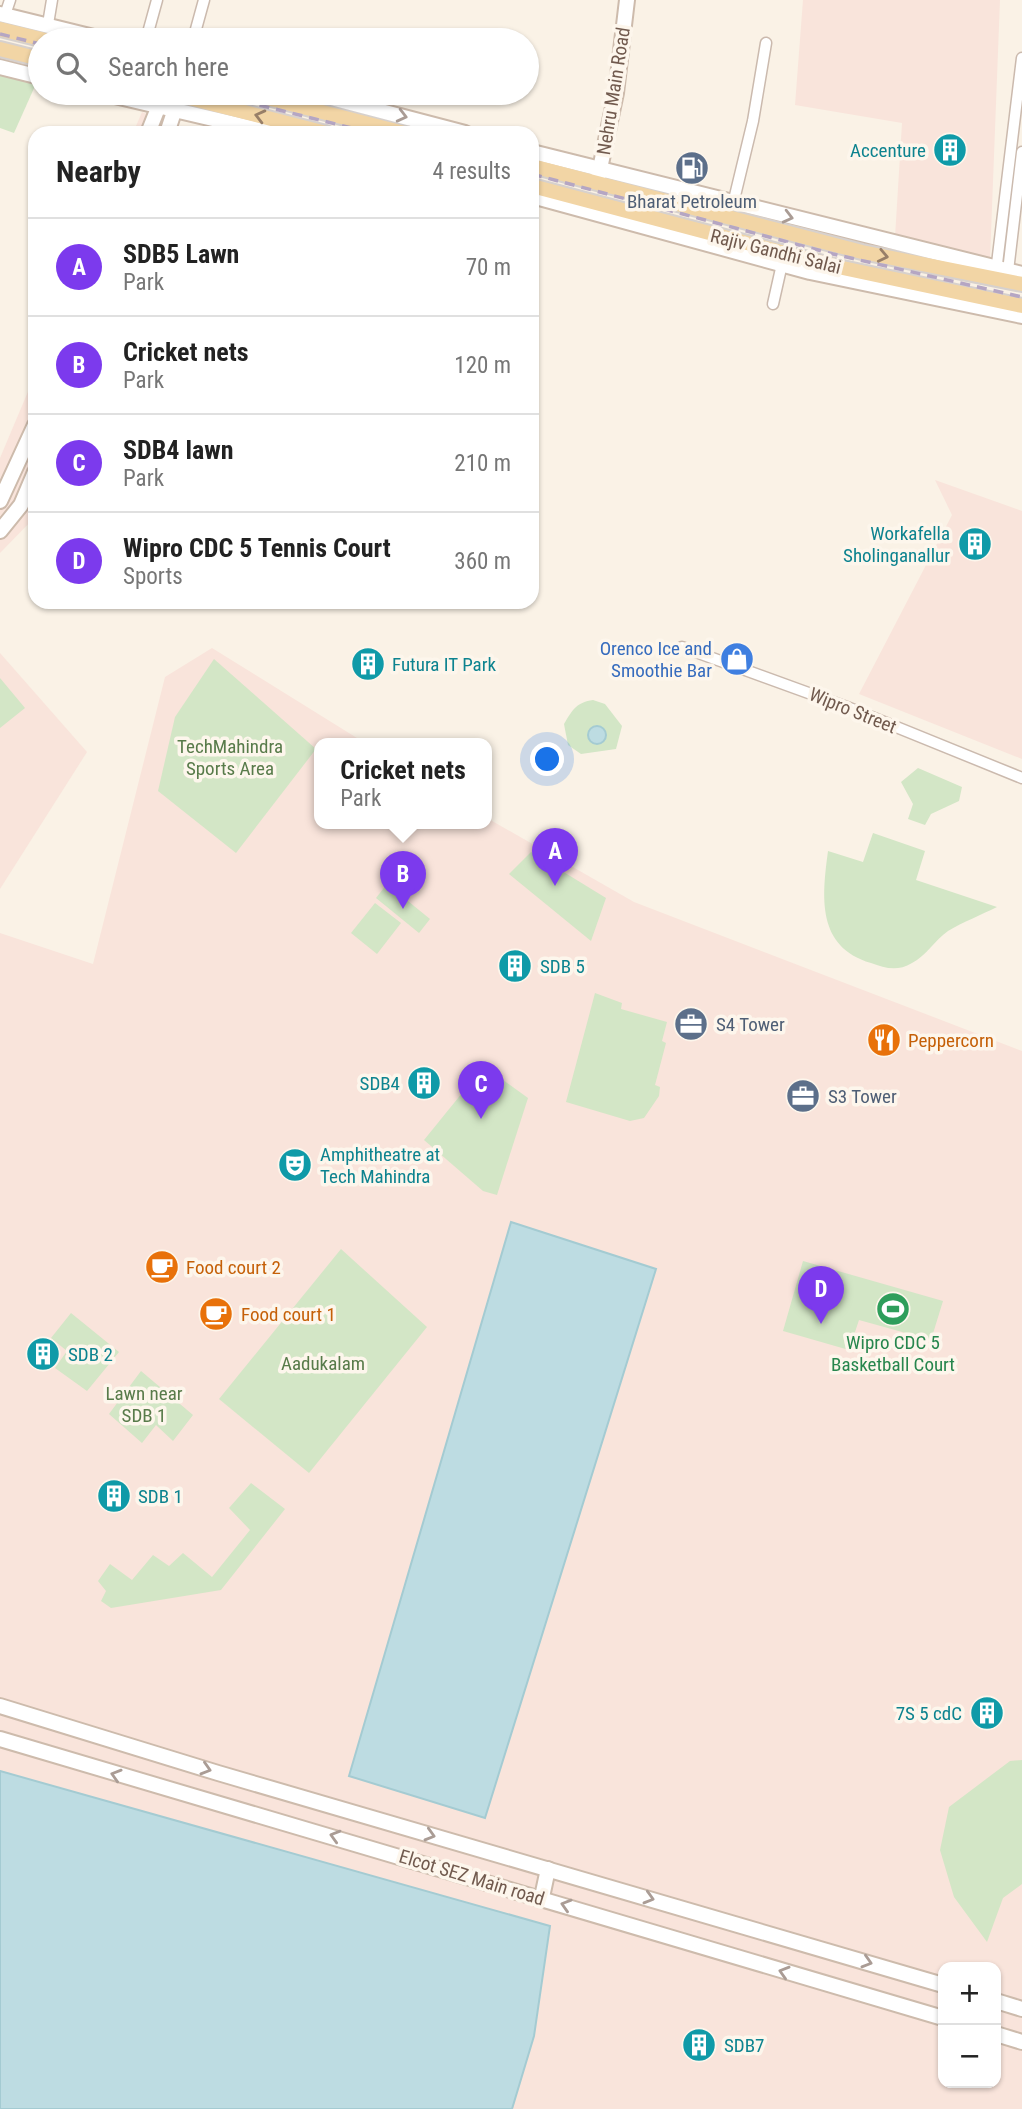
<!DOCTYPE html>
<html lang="en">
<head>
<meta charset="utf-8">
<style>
	:root { --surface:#fff; --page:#f6f6f6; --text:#222; --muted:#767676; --line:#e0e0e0; --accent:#7c3aed }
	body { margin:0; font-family:"Roboto Condensed",sans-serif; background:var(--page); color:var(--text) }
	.controls { position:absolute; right:21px; bottom:21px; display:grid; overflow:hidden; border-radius:14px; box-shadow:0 2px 5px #0004 }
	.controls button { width:63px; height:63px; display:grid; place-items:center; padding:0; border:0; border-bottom:2px solid var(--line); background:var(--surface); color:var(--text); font:35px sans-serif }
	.you { position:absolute; left:548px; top:760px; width:24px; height:24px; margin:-18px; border:5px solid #fff; border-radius:50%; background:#1a73e8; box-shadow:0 0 0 10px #1a73e833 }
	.badge { display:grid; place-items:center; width:46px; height:46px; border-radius:50%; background:var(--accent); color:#fff; font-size:23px; font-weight:700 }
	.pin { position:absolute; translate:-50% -58px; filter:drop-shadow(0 2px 4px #0008) }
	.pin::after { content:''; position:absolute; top:37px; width:24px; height:21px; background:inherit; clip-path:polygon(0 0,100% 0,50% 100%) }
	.popup { position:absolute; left:314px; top:738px; width:178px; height:91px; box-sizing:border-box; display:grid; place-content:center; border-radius:14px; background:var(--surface); filter:drop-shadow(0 2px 5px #0005); font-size:23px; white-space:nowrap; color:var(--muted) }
	.popup b { font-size:26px; color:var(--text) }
	.popup::after { content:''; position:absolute; left:50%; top:100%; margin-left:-14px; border:14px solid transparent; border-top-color:var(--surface) }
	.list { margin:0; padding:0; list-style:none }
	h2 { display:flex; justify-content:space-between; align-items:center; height:91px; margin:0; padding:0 28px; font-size:30px }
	h2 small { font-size:23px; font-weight:400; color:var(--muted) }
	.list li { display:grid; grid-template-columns:46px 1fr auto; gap:21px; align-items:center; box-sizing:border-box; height:98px; padding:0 28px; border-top:2px solid var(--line) }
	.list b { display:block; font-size:26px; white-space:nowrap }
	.list p { margin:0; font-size:23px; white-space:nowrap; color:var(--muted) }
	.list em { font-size:23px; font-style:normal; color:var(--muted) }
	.icon { flex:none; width:38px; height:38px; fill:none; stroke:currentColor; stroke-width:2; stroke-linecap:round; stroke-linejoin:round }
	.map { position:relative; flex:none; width:1022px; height:2109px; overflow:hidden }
	.search { position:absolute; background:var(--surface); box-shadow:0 2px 5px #0004; left:28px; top:28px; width:511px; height:77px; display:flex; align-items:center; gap:18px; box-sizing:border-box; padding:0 24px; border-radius:38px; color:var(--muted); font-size:26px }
	.panel { position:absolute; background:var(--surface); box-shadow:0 2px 5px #0004; left:28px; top:126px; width:511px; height:483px; border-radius:21px }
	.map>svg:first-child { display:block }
	.commercial { fill:#f9e4db; fill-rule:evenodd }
	.green { fill:#d3e6c6 }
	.water { fill:#bddce2; stroke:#a4cbd2; stroke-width:2 }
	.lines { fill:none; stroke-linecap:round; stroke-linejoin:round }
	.street-casing { stroke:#cbbaae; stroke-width:13 }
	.secondary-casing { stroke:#cdbbac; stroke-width:18 }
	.primary-casing { stroke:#d7d1cd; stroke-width:18 }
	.street { stroke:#fff; stroke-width:10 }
	.secondary { stroke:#fff; stroke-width:14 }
	.primary { stroke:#f2d5a5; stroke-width:14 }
	.rail { stroke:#b5a6c3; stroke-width:3.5; stroke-dasharray:10 7; stroke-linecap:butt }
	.oneway { stroke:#987f68 }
	.oneway2 { stroke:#aa9c95 }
	.labels { text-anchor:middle; stroke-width:7; stroke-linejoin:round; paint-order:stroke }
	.street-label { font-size:19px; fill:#715a4e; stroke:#fdf6ec }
	.culture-label { font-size:19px; fill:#0d838f; stroke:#fdf6ec; text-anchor:start }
	.service-label { font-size:19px; fill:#4e5e75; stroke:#fdf6ec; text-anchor:start }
	.shop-label { font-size:19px; fill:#366cbe; stroke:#fdf6ec; text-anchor:end }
	.park-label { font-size:19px; fill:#587b4a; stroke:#fdf6ec }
	.food-label { font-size:19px; fill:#c56008; stroke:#fdf6ec; text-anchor:start }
	.leisure-label { font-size:19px; fill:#27864d; stroke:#fdf6ec }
</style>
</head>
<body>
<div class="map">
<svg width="1022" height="2109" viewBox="0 0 1022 2109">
	<rect width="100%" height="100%" fill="#faf2e6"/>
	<g class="commercial">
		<path d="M 803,0 L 1000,0 L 990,260 L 895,237 L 902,123 L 795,105 Z"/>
		<path d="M 142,112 L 190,131 L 133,133 Z"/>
		<path d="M 35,375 L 35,517 L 0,553 L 0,458 Z"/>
		<path d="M 935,480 L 1022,511 L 1022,759 L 859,694 L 952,515 Z"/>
		<path d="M 212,648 L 365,743 L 319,743 L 319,823 L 487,823 L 487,818 L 634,902 L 1022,1051 L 1022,2109 L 0,2109 L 0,933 L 93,964 L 165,677 ZM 943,1967 L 996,1967 L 996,2083 L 943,2083 Z"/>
		<path d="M 0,653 L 87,752 L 0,889 Z"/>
	</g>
	<g class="green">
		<path d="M 0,67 L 39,77 L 14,133 L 0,128 Z"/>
		<path d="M 214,659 L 316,749 L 236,853 L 158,791 L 175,717 Z"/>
		<path d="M 0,678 L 25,708 L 0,728 Z"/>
		<path d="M 593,700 L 605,704 L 622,726 L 616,749 L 581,754 L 568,745 L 564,724 C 572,710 577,702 593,700 Z"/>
		<path d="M 918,768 L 962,787 L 959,801 L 931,814 L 925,825 L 908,819 L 913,804 L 901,782 Z"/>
		<path d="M 873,833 L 925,851 L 916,880 L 997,907 C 981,915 963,922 948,931 C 935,940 926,956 912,963 C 897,972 885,968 871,963 C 816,947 822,896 828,851 L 863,862 Z"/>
		<path d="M 531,852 L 606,898 L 591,941 L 509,874 Z"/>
		<path d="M 387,884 L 430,919 L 419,933 L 376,898 Z"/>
		<path d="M 375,903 L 401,923 L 377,954 L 351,933 Z"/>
		<path d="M 595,993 L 622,1003 L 621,1009 L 667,1022 L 662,1041 L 666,1043 L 655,1085 L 660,1087 L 659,1096 L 644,1118 L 630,1121 L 566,1102 Z"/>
		<path d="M 484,1066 L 528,1098 L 497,1195 L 483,1191 L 424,1140 Z"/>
		<path d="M 341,1249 L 427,1327 L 309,1473 L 219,1399 Z"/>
		<path d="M 803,1261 L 943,1301 L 931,1340 L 859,1320 L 849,1350 L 783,1331 Z"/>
		<path d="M 71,1313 L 119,1352 L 87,1391 L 55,1368 L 67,1351 L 51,1338 Z"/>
		<path d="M 141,1371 L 193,1415 L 173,1441 L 156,1425 L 142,1443 L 109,1414 Z"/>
		<path d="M 251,1483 L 285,1509 L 221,1590 L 111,1608 L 101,1601 L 106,1591 L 98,1581 L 110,1564 L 132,1580 L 153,1555 L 169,1566 L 183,1553 L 212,1577 L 250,1530 L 229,1508 Z"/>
		<path d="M 1022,1760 L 1022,1884 L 1003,1898 L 987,1942 L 954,1897 L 940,1850 L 949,1807 L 1010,1761 Z"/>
	</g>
	<g class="water">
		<circle cx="597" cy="735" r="9"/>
		<circle cx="488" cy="1082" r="10"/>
		<path d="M 511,1222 L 656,1269 L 485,1818 L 349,1776 Z"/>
		<path d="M 0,1771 L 550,1926 L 534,2036 L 512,2109 L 0,2109 Z"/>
	</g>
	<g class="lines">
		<g class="street-casing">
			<g id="street">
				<path d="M 5,15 L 10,0"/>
				<path d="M 48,24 L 52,0"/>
				<path d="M 146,40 L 157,0"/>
				<path d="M 193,40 L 204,0"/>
				<path d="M 733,204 L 753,121 L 766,43"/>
				<path d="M 1008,271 L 1022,152"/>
				<path d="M 996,272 L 1022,58"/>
				<path d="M 773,304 L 782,264"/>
				<path d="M 682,647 L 847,707 L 1022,778"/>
			</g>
		</g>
		<g class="secondary-casing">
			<g id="secondary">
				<path d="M 0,14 L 106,40"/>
				<path d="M 0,67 L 40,77"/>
				<path d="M 102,93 L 273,133"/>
				<path d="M 312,93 L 465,133"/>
				<path d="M 148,133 L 158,108"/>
				<path d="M 167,133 L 174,112"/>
				<path d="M 532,152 L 1022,274"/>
				<path d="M 598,178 L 616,93 L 627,0"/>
				<path d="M 532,196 L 810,272 L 1022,316"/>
				<path d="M 0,501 L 35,425"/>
				<path d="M 0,531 L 21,505 L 35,472"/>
				<path d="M 0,1706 L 218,1773 L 943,1985"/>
				<path d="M 0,1739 L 943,2018"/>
				<path d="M 542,1897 L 548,1869"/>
				<path d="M 996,2001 L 1022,2009"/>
				<path d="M 996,2034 L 1022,2042"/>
			</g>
		</g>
		<g class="primary-casing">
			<g id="primary">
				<path d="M 0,29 L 45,40"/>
				<path d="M 0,49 L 40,59"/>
				<path d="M 170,93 L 326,133"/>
				<path d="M 248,93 L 404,133"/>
				<path d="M 532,166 L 862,252 L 1022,284"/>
				<path d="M 532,186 L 838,267 L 1022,306"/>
			</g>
		</g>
		<use href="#street" class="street"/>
		<use href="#secondary" class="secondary"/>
		<use href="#primary" class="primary"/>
		<g class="rail">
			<path d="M 0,34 L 40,44"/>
			<path d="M 210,93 L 372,133"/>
			<path d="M 532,174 L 833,254 L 1022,297"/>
		</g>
	</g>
	<defs><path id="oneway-chevron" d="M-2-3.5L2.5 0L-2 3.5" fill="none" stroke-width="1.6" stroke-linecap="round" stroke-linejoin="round" transform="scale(1.75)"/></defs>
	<g class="oneway">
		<use href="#oneway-chevron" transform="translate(260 116) rotate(-166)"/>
		<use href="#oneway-chevron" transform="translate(883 256) rotate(12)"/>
	</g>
	<g class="oneway2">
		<use href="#oneway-chevron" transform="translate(402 116) rotate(14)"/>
		<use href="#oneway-chevron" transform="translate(788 217) rotate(14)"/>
		<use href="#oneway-chevron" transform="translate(206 1769) rotate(17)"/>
		<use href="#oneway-chevron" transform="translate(116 1775) rotate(-163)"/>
		<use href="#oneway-chevron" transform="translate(430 1835) rotate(16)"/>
		<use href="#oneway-chevron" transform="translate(335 1836) rotate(-164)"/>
		<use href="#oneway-chevron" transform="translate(649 1898) rotate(16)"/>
		<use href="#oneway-chevron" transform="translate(566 1905) rotate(-163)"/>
		<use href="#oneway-chevron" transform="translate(867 1962) rotate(17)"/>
		<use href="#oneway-chevron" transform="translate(784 1972) rotate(-163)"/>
	</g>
	<defs>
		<g id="building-disc" transform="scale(1.75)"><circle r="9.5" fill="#0f9aa8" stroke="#fdf6ec"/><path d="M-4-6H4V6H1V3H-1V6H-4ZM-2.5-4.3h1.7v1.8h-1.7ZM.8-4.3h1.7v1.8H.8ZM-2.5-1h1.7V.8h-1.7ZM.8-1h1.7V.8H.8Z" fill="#fff"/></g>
		<g id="fuel-disc" transform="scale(1.75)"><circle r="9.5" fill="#5c6f8a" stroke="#fdf6ec"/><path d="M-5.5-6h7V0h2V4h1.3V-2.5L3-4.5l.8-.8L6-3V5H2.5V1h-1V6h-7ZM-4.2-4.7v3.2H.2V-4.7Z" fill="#fff"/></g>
		<g id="shop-disc" transform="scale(1.75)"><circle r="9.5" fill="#3f7fe0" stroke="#fdf6ec"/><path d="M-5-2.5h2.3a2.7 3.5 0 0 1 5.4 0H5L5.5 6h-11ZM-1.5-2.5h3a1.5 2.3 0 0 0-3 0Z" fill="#fff"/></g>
		<g id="office-disc" transform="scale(1.75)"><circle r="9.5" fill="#5c6f8a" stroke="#fdf6ec"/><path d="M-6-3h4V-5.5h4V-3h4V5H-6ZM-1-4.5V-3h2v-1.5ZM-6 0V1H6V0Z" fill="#fff"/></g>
		<g id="restaurant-disc" transform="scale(1.75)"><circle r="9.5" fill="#e8710a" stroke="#fdf6ec"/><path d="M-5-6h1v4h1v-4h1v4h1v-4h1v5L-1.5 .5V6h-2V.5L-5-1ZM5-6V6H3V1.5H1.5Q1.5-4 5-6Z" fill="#fff"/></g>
		<g id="theatre-disc" transform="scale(1.75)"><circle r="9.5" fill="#0f9aa8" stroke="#fdf6ec"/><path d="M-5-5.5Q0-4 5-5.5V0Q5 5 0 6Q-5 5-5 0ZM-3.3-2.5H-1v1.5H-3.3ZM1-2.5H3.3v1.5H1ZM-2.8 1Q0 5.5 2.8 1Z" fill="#fff"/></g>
		<g id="cafe-disc" transform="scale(1.75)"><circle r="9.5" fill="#e8710a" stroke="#fdf6ec"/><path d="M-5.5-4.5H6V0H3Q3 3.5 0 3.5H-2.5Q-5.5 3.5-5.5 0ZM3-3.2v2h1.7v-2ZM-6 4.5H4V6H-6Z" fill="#fff"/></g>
		<g id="stadium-disc" transform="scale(1.75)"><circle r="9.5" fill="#2e9e5b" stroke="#fdf6ec"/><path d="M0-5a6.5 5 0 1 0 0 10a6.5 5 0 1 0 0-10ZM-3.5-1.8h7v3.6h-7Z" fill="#fff"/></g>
	</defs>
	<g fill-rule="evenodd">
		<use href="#building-disc" x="950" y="150"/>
		<use href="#fuel-disc" x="692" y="168"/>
		<use href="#building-disc" x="975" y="544"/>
		<use href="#shop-disc" x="737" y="659"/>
		<use href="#building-disc" x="368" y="664"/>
		<use href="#building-disc" x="515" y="966"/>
		<use href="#office-disc" x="691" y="1024"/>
		<use href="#restaurant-disc" x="884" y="1040"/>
		<use href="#building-disc" x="424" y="1083"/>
		<use href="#office-disc" x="803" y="1096"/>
		<use href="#theatre-disc" x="295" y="1165"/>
		<use href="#cafe-disc" x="162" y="1267"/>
		<use href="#stadium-disc" x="893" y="1309"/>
		<use href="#cafe-disc" x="216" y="1314"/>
		<use href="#building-disc" x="43" y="1354"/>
		<use href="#building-disc" x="114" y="1496"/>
		<use href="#building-disc" x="987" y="1713"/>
		<use href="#building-disc" x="699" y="2045"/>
	</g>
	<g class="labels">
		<g class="street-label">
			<text transform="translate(613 91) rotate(-81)" y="7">Nehru Main Road</text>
			<text transform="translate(776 251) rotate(14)" y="7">Rajiv Gandhi Salai</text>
			<text transform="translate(853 710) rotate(22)" y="7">Wipro Street</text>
			<text transform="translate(472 1877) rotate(17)" y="7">Elcot SEZ Main road</text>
		</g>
		<g class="culture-label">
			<text x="926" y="157" text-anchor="end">Accenture</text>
			<text x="950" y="540" text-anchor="end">Workafella<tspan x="950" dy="22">Sholinganallur</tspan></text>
			<text x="392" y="671">Futura IT Park</text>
			<text x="540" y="973">SDB 5</text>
			<text x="400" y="1090" text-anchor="end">SDB4</text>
			<text x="320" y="1161">Amphitheatre at<tspan x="320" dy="22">Tech Mahindra</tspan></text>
			<text x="68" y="1361">SDB 2</text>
			<text x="138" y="1503">SDB 1</text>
			<text x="962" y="1720" text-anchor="end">7S 5 cdC</text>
			<text x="724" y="2052">SDB7</text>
		</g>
		<g class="service-label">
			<text x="692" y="208" text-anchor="middle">Bharat Petroleum</text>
			<text x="716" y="1031">S4 Tower</text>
			<text x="828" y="1103">S3 Tower</text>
		</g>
		<g class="shop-label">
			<text x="712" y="655">Orenco Ice and<tspan x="712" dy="22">Smoothie Bar</tspan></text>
		</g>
		<g class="park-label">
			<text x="230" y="753">TechMahindra<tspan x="230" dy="22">Sports Area</tspan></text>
			<text x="323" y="1370">Aadukalam</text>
			<text x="144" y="1400">Lawn near<tspan x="144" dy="22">SDB 1</tspan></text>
		</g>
		<g class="food-label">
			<text x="908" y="1047">Peppercorn</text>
			<text x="186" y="1274">Food court 2</text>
			<text x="241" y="1321">Food court 1</text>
		</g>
		<g class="leisure-label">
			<text x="893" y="1349">Wipro CDC 5<tspan x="893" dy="22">Basketball Court</tspan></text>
		</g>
	</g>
</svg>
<div class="controls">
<button>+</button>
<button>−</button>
</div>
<div class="you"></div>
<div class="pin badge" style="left:555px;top:886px">A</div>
<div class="pin badge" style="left:403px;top:909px">B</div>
<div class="popup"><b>Cricket nets</b>Park</div>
<div class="pin badge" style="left:481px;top:1119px">C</div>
<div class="pin badge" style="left:821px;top:1324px">D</div>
<div class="search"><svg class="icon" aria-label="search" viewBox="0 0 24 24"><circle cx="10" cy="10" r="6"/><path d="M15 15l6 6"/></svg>Search here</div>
<section class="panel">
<h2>Nearby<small>4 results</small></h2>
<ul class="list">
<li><span class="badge">A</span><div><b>SDB5 Lawn</b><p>Park</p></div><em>70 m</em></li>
<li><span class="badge">B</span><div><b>Cricket nets</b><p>Park</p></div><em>120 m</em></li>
<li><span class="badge">C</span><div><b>SDB4 lawn</b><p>Park</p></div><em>210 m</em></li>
<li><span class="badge">D</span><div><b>Wipro CDC 5 Tennis Court</b><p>Sports</p></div><em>360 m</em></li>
</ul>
</section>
</div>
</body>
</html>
